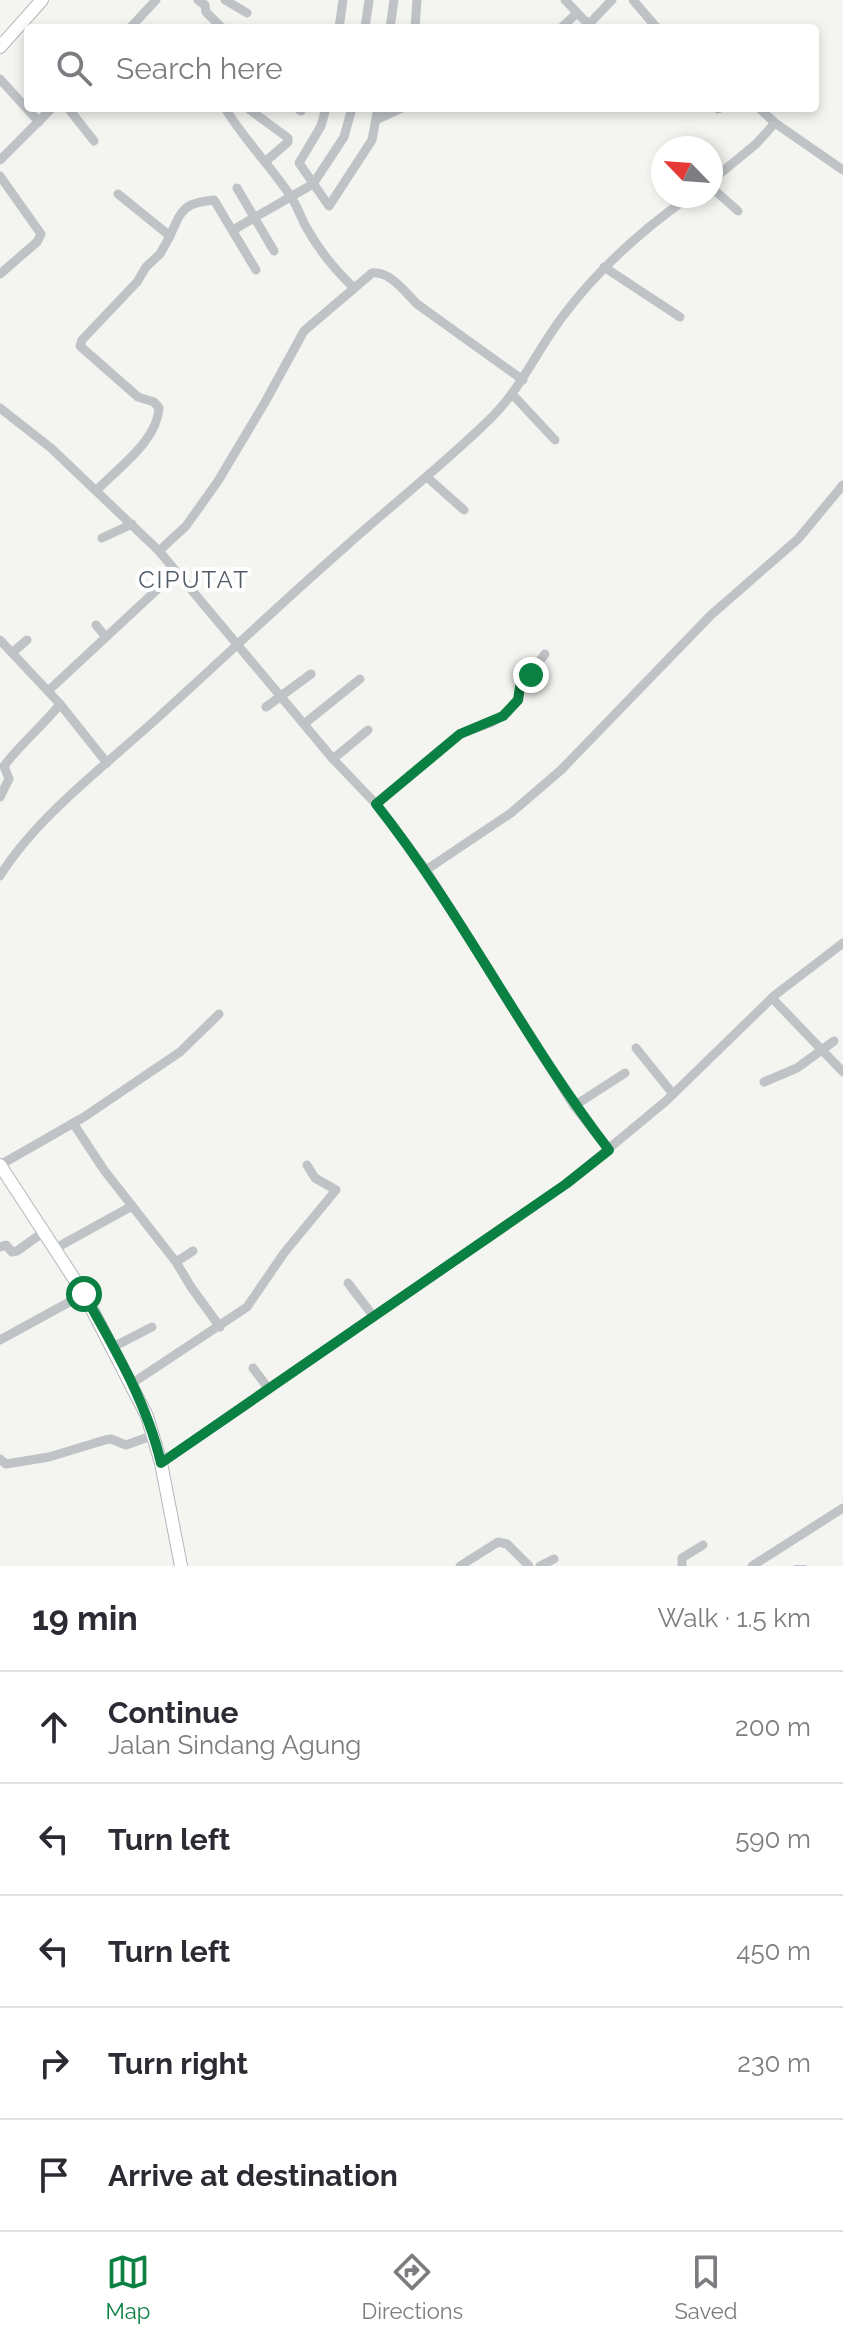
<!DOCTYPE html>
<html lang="en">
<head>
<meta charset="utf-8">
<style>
	:root { --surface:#fff; --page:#f2f2f3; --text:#2b2b33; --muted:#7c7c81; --line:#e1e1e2; --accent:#0b8043 }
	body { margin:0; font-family:Raleway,sans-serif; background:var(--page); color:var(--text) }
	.compass { position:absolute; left:651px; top:136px; width:72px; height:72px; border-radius:50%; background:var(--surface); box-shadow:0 4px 12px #0003; rotate:295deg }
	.stop { position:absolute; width:24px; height:24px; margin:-18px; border:6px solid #0b8043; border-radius:50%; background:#fff }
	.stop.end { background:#0b8043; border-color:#fff; box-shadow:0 2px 8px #0008 }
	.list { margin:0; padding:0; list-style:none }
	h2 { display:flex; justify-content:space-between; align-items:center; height:104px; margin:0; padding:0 32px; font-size:34px }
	h2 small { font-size:26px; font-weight:400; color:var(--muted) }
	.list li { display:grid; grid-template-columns:52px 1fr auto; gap:24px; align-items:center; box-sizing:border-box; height:112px; padding:0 32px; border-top:2px solid var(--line) }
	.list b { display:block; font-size:30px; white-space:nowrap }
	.list p { margin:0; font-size:26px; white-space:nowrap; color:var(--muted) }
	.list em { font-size:26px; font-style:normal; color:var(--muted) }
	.icon { flex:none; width:44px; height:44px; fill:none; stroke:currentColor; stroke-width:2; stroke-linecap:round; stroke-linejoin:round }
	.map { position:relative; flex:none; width:843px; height:1566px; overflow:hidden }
	.search { position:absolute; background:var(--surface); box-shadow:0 4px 12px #0003; left:24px; right:24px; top:24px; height:88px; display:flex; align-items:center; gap:20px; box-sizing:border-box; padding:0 28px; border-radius:8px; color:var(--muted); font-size:30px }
	.sheet { height:664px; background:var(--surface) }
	nav { display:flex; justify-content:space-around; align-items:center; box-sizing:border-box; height:112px; border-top:2px solid var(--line); background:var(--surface); font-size:22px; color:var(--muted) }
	nav a { display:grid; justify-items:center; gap:4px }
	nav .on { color:var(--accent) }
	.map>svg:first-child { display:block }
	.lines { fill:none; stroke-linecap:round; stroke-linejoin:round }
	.stream { stroke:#bbc4c9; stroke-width:2 }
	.major-casing { stroke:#b2b6ba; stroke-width:14 }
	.minor { stroke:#bfc3c6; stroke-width:9 }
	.major { stroke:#fff; stroke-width:12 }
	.route { stroke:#0b8043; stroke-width:10 }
	.labels { text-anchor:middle; stroke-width:8; stroke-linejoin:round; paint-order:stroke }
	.quarter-label { font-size:24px; letter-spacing:2px; fill:#525c66; stroke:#fff }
</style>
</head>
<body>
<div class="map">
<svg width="843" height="1566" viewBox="0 0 843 1566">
	<rect width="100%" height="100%" fill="#f4f4f1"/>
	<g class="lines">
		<path class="stream" d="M 795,1566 L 806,1566"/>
		<g class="major-casing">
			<g id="major">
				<path d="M 0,47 L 42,0"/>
				<path d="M 0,1165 L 84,1294 L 147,1416 L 161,1463 L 181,1566"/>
			</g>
		</g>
		<g class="minor">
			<path d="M 198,0 L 205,5 L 206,12 L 222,28"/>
			<path d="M 225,0 L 247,13"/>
			<path d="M 565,0 L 584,20 L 590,23 L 612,0"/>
			<path d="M 633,0 L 657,28"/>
			<path d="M 130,28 L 156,0"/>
			<path d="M 339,28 L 343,0"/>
			<path d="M 365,28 L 369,0"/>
			<path d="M 390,28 L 394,0"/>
			<path d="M 415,28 L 417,0"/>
			<path d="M 561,28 L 577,13"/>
			<path d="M 0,79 L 39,122"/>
			<path d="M 68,108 L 94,141"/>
			<path d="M 225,108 C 244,140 271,166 291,197 C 297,205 300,216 305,225 C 318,249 334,269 354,288"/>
			<path d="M 297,108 L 301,111"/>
			<path d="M 326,108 L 321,126 L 299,163 L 329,206 L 372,140 L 378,108"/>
			<path d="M 759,108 L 775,123 L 843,170"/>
			<path d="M 718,109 L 720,108"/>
			<path d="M 250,110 L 288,138 L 288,142 L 266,161"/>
			<path d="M 376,120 L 402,108"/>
			<path d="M 0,160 L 52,108"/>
			<path d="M 0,176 L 41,234 L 37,242 L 0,274"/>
			<path d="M 711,181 L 756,144 L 775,123"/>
			<path d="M 711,187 L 738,211"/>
			<path d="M 237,188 L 274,251"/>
			<path d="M 118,194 L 170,236 C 182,209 183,203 214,200 L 256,270"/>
			<path d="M 233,230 L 313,184 L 344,137 L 352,108"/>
			<path d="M 604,267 L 680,317"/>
			<path d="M 513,395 L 555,440"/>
			<path d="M 0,408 L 51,448 L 159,551 L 333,759 L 376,804 L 426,870 L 574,1106 L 609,1150"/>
			<path d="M 428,478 L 464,510"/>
			<path d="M 97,490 C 119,467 157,441 159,408 L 154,402 L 138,397 L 80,346 L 82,340 L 137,282 L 146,267 L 160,254 L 170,236"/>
			<path d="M 102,538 L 132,524"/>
			<path d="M 159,551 L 186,526 L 218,481 L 264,404 L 304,331 L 372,273 C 390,271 405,292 417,304 L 523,380"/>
			<path d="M 96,625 L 105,636"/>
			<path d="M 0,640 L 60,704 L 107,763"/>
			<path d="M 13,652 L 27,640"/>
			<path d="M 48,691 L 176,572"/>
			<path d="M 266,707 L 311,674"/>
			<path d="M 304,724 L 360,679"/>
			<path d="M 333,759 L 368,730"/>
			<path d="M 0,797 L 9,779 L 4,766 C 21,743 42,727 60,704"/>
			<path d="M 376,804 L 460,734 L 490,723 L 507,713 L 518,700 L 520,687 L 545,654"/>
			<path d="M 426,870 L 511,813 L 561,770 L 711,615 L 798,539 L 843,485"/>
			<path d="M 0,876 C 35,819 103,767 153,722 C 217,664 280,604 345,547 C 393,504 444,464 490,419 C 521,389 537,350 563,316 C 598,269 642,230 690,196"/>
			<path d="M 772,998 L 843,1072"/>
			<path d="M 636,1048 L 673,1094"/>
			<path d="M 764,1082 L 797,1068 L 834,1041"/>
			<path d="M 574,1106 L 625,1073"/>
			<path d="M 73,1123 L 104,1170 L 176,1262 L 191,1287 L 220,1327"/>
			<path d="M 0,1165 L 84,1117 L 180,1052 L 219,1014"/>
			<path d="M 0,1247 L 6,1245 L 12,1252 L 17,1251 L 45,1231"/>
			<path d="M 56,1248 L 132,1206"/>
			<path d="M 176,1262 L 193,1251"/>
			<path d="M 348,1283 L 374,1317"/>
			<path d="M 0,1340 L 84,1294"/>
			<path d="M 113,1347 L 152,1327"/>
			<path d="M 253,1368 L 268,1388"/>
			<path d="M 131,1384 L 247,1307 L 284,1253 L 336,1190 L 315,1178 L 307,1165"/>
			<path d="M 0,1459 L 6,1464 L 49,1457 L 105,1440 L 111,1439 L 126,1445 L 154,1435"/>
			<path d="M 161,1463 L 566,1184 L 666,1101 L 775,995 L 843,943"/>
			<path d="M 460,1566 L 498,1542 L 507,1544 L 529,1566"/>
			<path d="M 540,1566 L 554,1559"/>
			<path d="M 682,1566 L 682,1558 L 703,1545"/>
			<path d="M 752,1566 L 843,1508"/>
		</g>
		<use href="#major" class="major"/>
	</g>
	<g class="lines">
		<path class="route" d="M 84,1294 C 114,1347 147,1403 161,1463 L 566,1184 L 609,1150 C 524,1040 463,914 376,804 L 460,734 L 503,716 L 518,700 L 520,687 L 531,675"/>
	</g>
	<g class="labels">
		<g class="quarter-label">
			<text x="194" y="588">CIPUTAT</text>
		</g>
	</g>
</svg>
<svg class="compass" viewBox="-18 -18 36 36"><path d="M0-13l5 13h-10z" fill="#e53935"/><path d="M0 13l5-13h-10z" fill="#7c7c81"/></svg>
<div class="stop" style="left:84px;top:1294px"></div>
<div class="stop end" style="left:531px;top:675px"></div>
<div class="search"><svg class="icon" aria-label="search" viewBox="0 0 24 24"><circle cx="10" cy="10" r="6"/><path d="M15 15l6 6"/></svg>Search here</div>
</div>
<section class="sheet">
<h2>19 min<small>Walk · 1.5 km</small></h2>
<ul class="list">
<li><svg class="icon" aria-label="ahead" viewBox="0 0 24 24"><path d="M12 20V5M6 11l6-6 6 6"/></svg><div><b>Continue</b><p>Jalan Sindang Agung</p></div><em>200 m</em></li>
<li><svg class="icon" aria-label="left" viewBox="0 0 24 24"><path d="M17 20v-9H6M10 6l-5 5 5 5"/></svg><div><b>Turn left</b></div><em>590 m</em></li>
<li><svg class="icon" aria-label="left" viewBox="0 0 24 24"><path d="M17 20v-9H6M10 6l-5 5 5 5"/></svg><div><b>Turn left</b></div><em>450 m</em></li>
<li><svg class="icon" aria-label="right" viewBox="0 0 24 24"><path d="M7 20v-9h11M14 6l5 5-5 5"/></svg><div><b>Turn right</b></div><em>230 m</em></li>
<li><svg class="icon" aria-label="arrive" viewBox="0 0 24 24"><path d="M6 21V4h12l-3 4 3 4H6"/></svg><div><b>Arrive at destination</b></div></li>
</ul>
</section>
<nav>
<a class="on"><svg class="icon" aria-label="map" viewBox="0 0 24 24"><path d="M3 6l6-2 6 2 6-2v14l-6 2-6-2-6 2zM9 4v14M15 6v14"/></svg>Map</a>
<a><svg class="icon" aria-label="directions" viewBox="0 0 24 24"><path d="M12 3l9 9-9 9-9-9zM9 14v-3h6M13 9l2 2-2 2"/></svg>Directions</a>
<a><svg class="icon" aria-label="saved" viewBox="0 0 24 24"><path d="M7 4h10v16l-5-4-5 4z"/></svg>Saved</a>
</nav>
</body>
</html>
